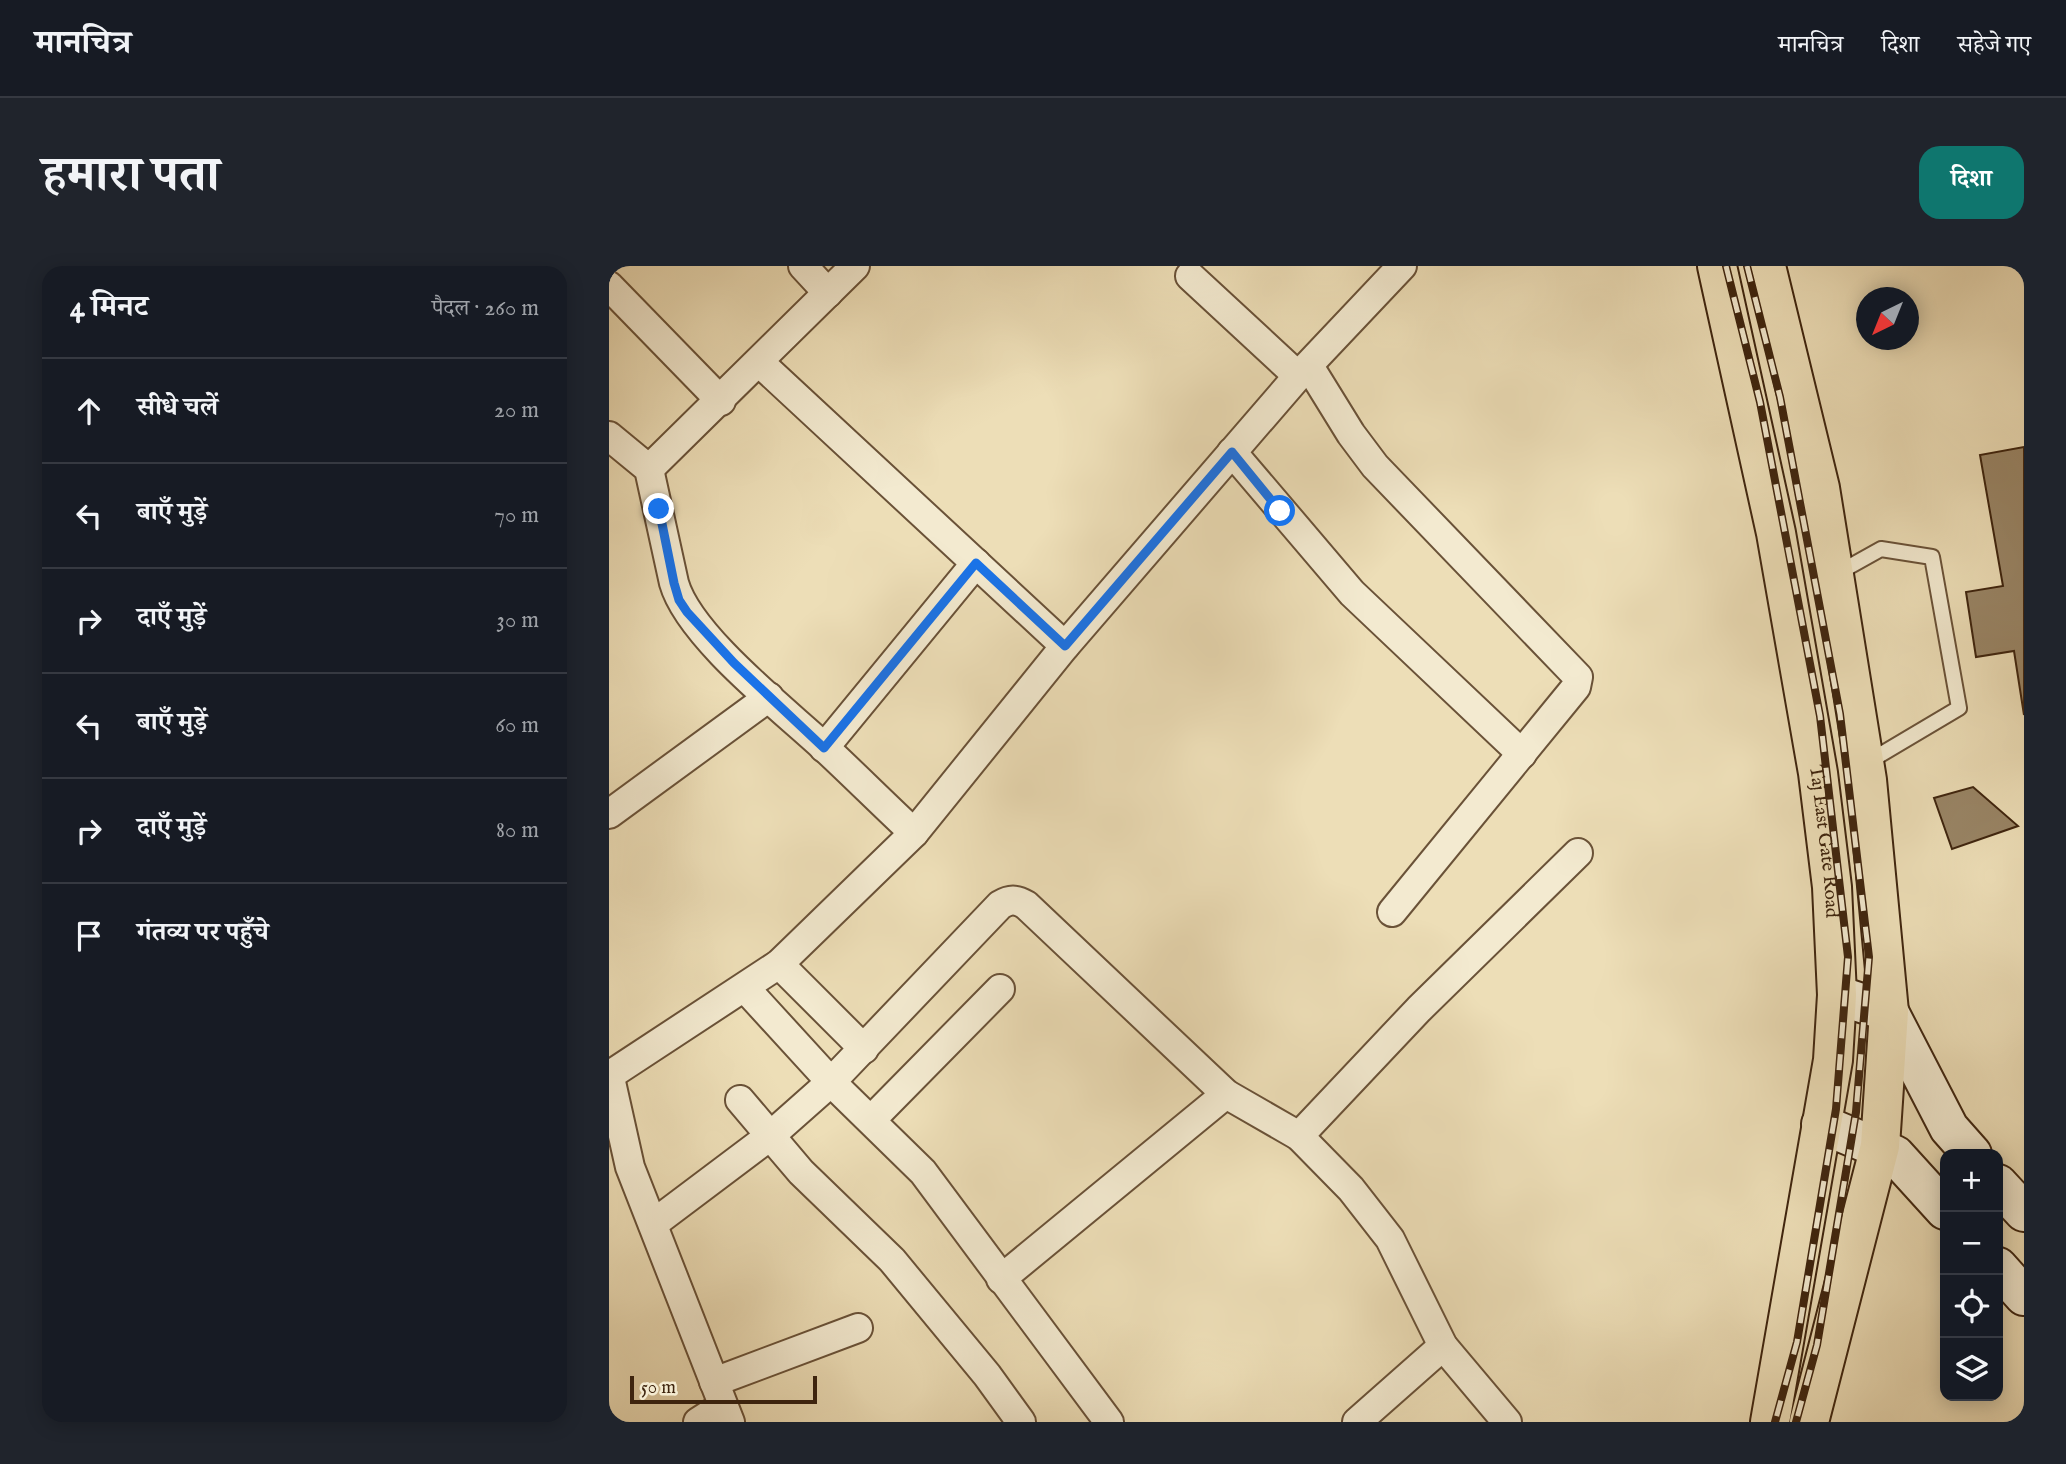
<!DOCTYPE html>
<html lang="hi">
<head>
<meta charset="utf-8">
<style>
	:root { --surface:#171b24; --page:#20242c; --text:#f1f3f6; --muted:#9ea1a6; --line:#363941; --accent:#0f766e }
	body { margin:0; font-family:"IM FELL English","Noto Serif Devanagari",serif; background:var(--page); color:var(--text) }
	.controls { position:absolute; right:21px; bottom:21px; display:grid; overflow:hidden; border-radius:14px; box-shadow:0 4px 18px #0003 }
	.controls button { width:63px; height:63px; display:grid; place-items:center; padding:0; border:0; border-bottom:2px solid var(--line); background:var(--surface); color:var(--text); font:35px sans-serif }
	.compass { position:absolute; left:1247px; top:21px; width:63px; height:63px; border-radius:50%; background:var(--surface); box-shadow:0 4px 18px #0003; rotate:223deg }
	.scale { position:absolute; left:21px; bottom:18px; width:187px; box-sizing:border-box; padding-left:7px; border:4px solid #3e240e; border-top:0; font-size:19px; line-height:24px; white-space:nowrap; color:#3e240e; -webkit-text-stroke:5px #f3ead0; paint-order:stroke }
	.stop { position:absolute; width:21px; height:21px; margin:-16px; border:5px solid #1a73e8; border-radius:50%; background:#fff }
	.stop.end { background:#1a73e8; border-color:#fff; box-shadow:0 2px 7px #0008 }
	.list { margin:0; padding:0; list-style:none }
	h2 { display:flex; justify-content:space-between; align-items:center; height:91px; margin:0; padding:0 28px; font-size:30px }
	h2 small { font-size:23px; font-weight:400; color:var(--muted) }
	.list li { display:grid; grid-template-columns:46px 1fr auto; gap:21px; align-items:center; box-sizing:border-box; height:105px; padding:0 28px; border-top:2px solid var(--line) }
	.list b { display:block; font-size:26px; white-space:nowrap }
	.list em { font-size:23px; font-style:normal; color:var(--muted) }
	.icon { flex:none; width:38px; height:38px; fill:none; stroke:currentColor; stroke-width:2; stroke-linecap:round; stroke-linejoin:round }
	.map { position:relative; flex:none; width:1415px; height:1156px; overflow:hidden; border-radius:21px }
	header { display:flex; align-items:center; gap:42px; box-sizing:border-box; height:98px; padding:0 35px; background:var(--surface); border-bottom:2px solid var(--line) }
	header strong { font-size:33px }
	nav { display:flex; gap:38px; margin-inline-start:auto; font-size:24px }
	.intro { display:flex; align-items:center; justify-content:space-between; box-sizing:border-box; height:168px; padding:0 42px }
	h1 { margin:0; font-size:49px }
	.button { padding:18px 32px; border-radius:21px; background:var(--accent); color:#fff; font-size:24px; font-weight:700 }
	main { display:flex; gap:42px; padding:0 42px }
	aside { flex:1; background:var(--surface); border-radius:21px; box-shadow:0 4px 18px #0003 }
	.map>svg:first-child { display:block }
	.building { fill:#998566; stroke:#3e240e; stroke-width:2 }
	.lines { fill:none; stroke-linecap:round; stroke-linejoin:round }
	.lane-casing { stroke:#6a5238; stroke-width:18 }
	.street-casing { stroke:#6a5238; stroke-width:32 }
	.secondary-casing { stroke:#3e240e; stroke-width:42 }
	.primary-casing { stroke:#3e240e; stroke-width:42 }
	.lane { stroke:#f3ead0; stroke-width:14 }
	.street { stroke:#f3ead0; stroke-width:28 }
	.secondary { stroke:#f3ead0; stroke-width:38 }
	.primary { stroke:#eddeb7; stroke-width:38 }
	.rail-casing { stroke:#3e240e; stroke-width:8 }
	.rail { stroke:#f3ead0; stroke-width:5; stroke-dasharray:16; stroke-linecap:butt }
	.route { stroke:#1a73e8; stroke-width:9 }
	.labels { text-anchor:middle; stroke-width:5; stroke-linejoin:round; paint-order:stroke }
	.street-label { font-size:19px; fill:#3e240e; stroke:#f3ead0 }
</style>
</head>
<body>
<header>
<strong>मानचित्र</strong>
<nav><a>मानचित्र</a><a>दिशा</a><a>सहेजे गए</a></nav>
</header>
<div class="intro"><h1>हमारा पता</h1><a class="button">दिशा</a></div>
<main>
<aside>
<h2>4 मिनट<small>पैदल · 260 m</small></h2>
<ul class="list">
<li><svg class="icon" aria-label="ahead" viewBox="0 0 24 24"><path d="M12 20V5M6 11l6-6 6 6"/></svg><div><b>सीधे चलें</b></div><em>20 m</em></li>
<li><svg class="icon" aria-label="left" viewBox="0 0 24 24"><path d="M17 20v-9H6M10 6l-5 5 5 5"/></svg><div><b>बाएँ मुड़ें</b></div><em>70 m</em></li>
<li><svg class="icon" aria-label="right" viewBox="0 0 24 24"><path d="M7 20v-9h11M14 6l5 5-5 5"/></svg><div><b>दाएँ मुड़ें</b></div><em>30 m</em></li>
<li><svg class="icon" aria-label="left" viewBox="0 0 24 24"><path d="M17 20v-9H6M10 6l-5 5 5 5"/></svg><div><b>बाएँ मुड़ें</b></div><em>60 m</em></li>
<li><svg class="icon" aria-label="right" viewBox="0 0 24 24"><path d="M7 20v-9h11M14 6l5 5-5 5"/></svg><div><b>दाएँ मुड़ें</b></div><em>80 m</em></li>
<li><svg class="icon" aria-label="arrive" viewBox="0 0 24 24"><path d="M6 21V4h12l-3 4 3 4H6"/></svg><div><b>गंतव्य पर पहुँचे</b></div></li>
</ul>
</aside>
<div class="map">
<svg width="1415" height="1156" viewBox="0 0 1415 1156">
	<rect width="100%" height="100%" fill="#eddeb7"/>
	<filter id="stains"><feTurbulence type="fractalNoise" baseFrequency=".00286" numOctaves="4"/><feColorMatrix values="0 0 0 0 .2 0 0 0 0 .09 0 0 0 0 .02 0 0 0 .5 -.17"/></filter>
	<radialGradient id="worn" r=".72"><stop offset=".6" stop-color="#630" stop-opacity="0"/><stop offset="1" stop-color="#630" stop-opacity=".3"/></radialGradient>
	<g class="building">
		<path d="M 1415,181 L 1415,449 L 1405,385 L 1367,391 L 1357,326 L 1394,320 L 1371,189 Z"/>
		<path d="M 1364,521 L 1409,560 L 1343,583 L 1325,532 Z"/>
	</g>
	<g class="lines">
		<g class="lane-casing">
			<path id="lane" d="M 1229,307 L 1272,283 L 1323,291 L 1350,442 L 1259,496"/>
		</g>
		<g class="street-casing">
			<g id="street">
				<path d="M 194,0 L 219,27"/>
				<path d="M 581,10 L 689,110"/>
				<path d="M 0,20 L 112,135"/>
				<path d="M 150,96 L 456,380"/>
				<path d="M 700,100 L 742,168 L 766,200 L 969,411 L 967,421 L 783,646"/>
				<path d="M 0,170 L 40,203 L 65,317 C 80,370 174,443 216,482 C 246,510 275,539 305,567"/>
				<path d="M 623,186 L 743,327 L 913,488"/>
				<path d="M 40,203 L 246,0"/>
				<path d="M 215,482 L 367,297"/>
				<path d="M 0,548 L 160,431"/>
				<path d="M 170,698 L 255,783"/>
				<path d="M 136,722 L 222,816 L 314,906 L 500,1156"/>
				<path d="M 0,807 L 21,901 L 121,1156"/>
				<path d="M 1,809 L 170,698 L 305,567 L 456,380 L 689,110 L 793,0"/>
				<path d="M 131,834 L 192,906 L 283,994 L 378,1109 L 412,1156"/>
				<path d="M 263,853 L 391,723"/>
				<path d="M 690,870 L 810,743 L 969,587"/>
				<path d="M 44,958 L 161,870 L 222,816 L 391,639 C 401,633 407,633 417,639 L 617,828 L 690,870 L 742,923 L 781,973 L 834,1080 L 898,1156"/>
				<path d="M 392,1013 L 617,828"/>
				<path d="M 105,1116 L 249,1062"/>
				<path d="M 89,1156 L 114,1140"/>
				<path d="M 748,1156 L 834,1080"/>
			</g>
		</g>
		<g class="secondary-casing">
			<g id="secondary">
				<path d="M 1228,729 L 1280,746 L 1340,862 L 1363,888"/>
				<path d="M 1212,858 L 1286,889 L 1336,944"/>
				<path d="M 1389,918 L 1415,946"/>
				<path d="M 1389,1001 L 1415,1030"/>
			</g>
		</g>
		<g class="primary-casing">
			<g id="primary">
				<path id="s1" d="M 1108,0 L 1167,267 L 1209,507 L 1223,621 L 1228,729 L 1224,794 L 1161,1156"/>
				<path d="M 1157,0 L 1211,222 L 1258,514 L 1280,746 L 1271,880 L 1200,1156"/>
			</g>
		</g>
		<use href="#lane" class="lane"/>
		<use href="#street" class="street"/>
		<use href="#secondary" class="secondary"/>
		<use href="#primary" class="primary"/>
		<g class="rail-casing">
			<g id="rail">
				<path d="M 1117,0 L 1151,136 L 1211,450 L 1239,691 L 1227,843 L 1188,1076 L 1166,1156"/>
				<path d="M 1138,0 L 1171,131 L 1231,448 L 1260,691 L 1247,846 L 1208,1079 L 1187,1156"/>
			</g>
		</g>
		<use href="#rail" class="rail"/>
	</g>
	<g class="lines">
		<path class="route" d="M 50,243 L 65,317 L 70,334 L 78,346 L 125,397 L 215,482 L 367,297 L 456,380 L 623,186 L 671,245"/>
	</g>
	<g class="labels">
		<g class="street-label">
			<text dy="7" stroke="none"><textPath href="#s1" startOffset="586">Taj East Gate Road</textPath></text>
		</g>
	</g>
	<rect width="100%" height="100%" filter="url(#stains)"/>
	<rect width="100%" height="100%" fill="url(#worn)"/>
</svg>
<div class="controls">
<button>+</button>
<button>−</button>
<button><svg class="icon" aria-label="locate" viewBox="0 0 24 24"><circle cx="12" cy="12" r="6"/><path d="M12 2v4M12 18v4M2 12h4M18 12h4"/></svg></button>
<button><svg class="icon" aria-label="layers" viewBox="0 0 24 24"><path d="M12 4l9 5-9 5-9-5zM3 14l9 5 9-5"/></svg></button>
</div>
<svg class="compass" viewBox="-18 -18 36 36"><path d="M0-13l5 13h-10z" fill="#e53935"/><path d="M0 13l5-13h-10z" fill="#9ea1a6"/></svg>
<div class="scale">50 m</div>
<div class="stop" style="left:671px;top:245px"></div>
<div class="stop end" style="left:50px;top:243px"></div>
</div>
</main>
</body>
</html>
